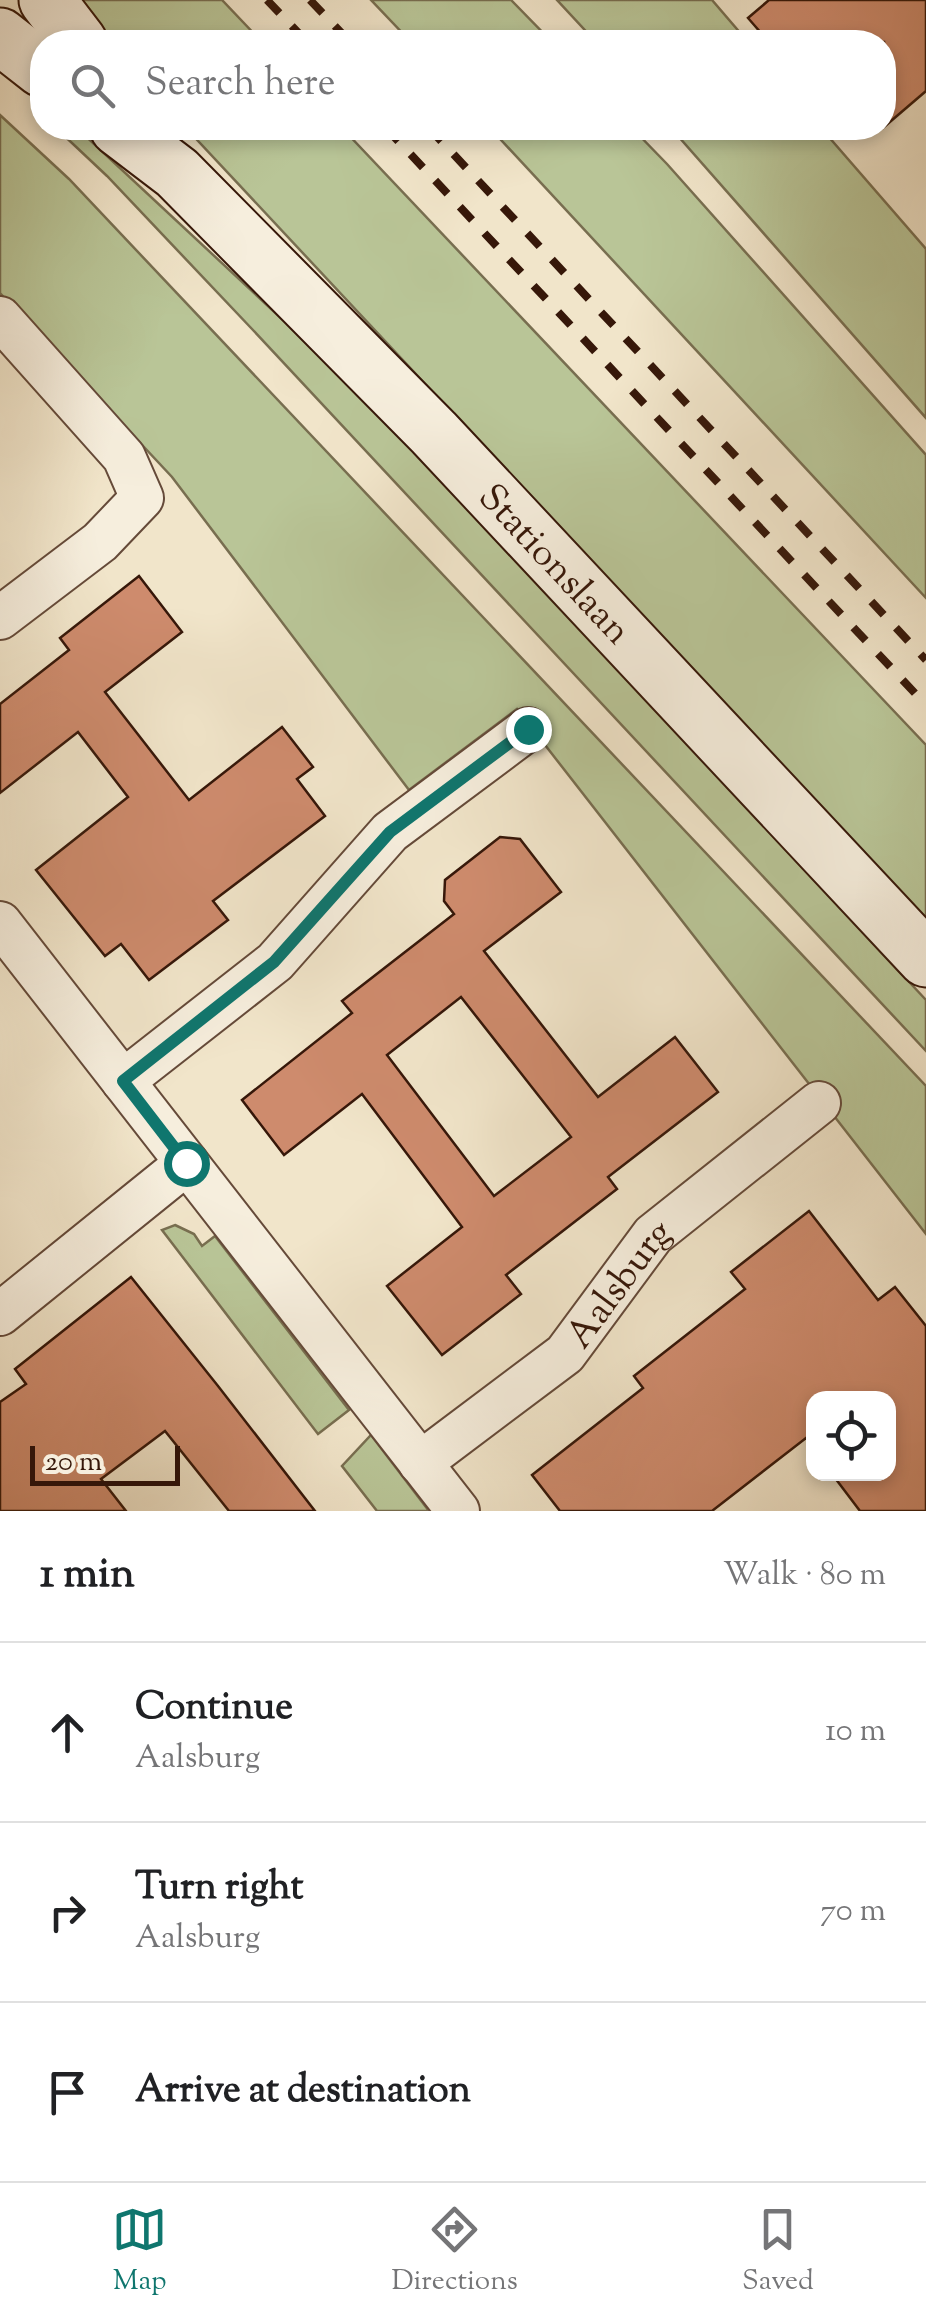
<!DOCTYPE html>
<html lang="en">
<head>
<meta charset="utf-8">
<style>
	:root { --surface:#fff; --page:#f6f6f6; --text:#202124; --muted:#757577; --line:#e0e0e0; --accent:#0f766e }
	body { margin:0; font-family:"Sorts Mill Goudy",serif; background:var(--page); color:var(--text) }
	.controls { position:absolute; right:30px; bottom:30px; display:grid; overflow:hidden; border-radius:20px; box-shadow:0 5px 15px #0003 }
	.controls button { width:90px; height:90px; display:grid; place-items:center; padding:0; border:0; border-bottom:2px solid var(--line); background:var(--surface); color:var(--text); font:50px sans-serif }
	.scale { position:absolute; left:30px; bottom:25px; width:150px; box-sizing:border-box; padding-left:10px; border:5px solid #361709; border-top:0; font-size:28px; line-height:35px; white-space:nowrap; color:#361709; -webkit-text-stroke:8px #f6eedd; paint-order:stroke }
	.stop { position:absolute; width:30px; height:30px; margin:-22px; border:8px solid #0f766e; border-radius:50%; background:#fff }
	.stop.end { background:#0f766e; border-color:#fff; box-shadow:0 2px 10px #0008 }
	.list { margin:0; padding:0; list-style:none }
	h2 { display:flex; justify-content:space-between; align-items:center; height:130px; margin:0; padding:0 40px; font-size:42px }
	h2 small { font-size:32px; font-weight:400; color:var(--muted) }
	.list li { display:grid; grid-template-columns:65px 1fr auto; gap:30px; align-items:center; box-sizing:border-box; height:180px; padding:0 40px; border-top:2px solid var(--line) }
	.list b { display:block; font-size:38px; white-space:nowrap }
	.list p { margin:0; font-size:32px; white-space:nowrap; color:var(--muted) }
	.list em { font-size:32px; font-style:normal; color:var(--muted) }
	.icon { flex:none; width:55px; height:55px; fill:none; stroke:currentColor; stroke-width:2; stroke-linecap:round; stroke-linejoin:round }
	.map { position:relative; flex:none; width:926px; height:1511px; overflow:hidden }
	.search { position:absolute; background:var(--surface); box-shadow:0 5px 15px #0003; left:30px; right:30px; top:30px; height:110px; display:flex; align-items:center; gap:25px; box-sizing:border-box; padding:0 35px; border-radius:40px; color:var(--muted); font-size:38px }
	.sheet { height:670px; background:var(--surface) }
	nav { display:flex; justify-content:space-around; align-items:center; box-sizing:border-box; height:140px; border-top:2px solid var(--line); background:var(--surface); font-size:28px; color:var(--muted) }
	nav a { display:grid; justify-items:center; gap:5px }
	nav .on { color:var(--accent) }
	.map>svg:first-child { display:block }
	.green { fill:#b9c597; stroke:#786e50; stroke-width:2.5 }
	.building { fill:#ce8b6d; stroke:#361709; stroke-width:2.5; fill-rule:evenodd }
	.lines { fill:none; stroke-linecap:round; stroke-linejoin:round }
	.street-casing { stroke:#654a39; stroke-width:46 }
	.secondary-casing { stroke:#361709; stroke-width:59 }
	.street { stroke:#f6eedd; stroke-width:42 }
	.secondary { stroke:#f6eedd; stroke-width:55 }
	.rail { stroke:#361709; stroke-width:8; stroke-dasharray:18 18; stroke-linecap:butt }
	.route { stroke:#0f766e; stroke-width:12 }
	.labels { text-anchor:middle; stroke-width:10; stroke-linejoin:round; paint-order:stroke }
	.street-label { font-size:38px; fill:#361709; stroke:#f6eedd }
</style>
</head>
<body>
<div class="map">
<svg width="926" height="1511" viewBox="0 0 926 1511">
	<rect width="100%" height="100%" fill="#f1e5ca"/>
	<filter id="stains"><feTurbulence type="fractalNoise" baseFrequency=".002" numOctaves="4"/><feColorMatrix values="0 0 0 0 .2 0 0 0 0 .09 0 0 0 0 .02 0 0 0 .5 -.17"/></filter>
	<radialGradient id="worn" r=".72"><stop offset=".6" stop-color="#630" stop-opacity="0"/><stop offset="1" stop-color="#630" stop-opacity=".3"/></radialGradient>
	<g class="green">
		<path d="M 65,0 L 222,0 L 262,42 L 105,42 Z"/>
		<path d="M 371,0 L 511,0 L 552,42 L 411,42 Z"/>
		<path d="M 557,0 L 712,0 L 748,42 L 596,42 Z"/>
		<path d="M 0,115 L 69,179 L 926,1086 L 926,1234 L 517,709 L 409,790 L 172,477 L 0,293 Z"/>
		<path d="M 56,128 L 77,128 L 284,321 L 397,433 L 926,1000 L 926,1051 L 252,329 L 107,176 Z"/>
		<path d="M 186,128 L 342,128 L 926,745 L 926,920 Z"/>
		<path d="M 490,128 L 632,128 L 667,164 L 926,455 L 926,598 Z"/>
		<path d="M 671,128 L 821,128 L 926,249 L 926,418 Z"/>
		<path d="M 175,1225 L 194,1234 L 202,1246 L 215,1236 L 349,1410 L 318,1434 L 162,1230 Z"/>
		<path d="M 371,1435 L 429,1511 L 377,1511 L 342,1466 Z"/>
	</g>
	<g class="building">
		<path d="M 769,0 L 926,0 L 926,91 L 884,127 L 884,42 L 769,42 L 748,18 Z"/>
		<path d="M 139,576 L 182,632 L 105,692 L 189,800 L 282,727 L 313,767 L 297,779 L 325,816 L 213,901 L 228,920 L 149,980 L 121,944 L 105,956 L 36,870 L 128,797 L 78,732 L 0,793 L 0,704 L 69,650 L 60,638 Z"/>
		<path d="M 500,837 L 520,839 L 561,892 L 484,951 L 598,1097 L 675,1037 L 718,1092 L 608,1177 L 617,1189 L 506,1275 L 521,1294 L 442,1355 L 387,1286 L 462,1227 L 362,1094 L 284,1155 L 242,1100 L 352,1013 L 342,1001 L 454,914 L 444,901 L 445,880 ZM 461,997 L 571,1137 L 494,1196 L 387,1055 Z"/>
		<path d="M 809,1211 L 878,1300 L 895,1287 L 926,1326 L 926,1511 L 860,1511 L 832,1474 L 888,1474 L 888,1398 L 814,1398 L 814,1449 L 806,1438 L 712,1511 L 560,1511 L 532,1475 L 643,1388 L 634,1376 L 745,1289 L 731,1272 Z"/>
		<path d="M 131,1277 L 218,1386 L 315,1511 L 229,1511 L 165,1431 L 101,1479 L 126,1511 L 0,1511 L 0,1402 L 26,1384 L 15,1369 Z"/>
	</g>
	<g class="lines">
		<g class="street-casing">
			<g id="street">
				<path d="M 0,318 L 124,457 L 142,498 L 100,542 L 0,618"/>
				<path d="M 0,923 L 458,1511"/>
				<path d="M 123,1081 L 275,962 L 390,832 L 528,729"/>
				<path d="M 0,1314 L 187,1163"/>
				<path id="s1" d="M 420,1463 L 565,1354 L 653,1235 L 819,1103"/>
			</g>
		</g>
		<g class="secondary-casing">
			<g id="secondary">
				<path d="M 47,0 L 79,42"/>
				<path d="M 0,36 L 42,69"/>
				<path id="s2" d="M 118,128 L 177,173 L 434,433 L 926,959"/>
			</g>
		</g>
		<use href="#street" class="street"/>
		<use href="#secondary" class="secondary"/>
		<g class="rail">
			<path d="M 267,0 L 307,42"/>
			<path d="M 310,0 L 350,42"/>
			<path d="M 386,128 L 926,705"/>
			<path d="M 429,128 L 926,660"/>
		</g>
	</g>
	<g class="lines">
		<path class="route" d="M 186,1163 L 123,1081 L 274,962 L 390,832 L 528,729"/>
	</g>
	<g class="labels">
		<g class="street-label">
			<text dy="13" stroke="none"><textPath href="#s2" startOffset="618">Stationslaan</textPath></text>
			<text dy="13" stroke="none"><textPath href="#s1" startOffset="270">Aalsburg</textPath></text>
		</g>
	</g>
	<rect width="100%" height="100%" filter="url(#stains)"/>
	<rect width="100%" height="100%" fill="url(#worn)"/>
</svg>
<div class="controls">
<button><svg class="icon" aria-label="locate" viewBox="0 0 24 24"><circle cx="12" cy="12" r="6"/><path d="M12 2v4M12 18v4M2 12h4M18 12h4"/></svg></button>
</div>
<div class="scale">20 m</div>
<div class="stop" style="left:186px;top:1163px"></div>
<div class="stop end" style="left:528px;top:729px"></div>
<div class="search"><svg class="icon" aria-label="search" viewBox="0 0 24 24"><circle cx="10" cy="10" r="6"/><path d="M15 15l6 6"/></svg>Search here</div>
</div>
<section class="sheet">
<h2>1 min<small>Walk · 80 m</small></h2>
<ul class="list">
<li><svg class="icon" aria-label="ahead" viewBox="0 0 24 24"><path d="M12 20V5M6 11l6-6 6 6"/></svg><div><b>Continue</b><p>Aalsburg</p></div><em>10 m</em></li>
<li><svg class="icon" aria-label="right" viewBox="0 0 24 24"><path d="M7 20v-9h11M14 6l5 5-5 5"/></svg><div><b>Turn right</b><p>Aalsburg</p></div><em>70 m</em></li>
<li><svg class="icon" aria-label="arrive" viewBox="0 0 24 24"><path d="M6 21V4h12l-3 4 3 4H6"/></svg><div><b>Arrive at destination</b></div></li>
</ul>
</section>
<nav>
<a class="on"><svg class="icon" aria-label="map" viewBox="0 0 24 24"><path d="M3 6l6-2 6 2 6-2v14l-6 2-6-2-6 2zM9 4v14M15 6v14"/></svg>Map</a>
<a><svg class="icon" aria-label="directions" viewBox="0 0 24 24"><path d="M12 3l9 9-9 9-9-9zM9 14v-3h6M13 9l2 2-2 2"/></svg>Directions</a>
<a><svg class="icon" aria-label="saved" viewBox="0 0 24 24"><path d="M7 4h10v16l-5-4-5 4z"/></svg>Saved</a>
</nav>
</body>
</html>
